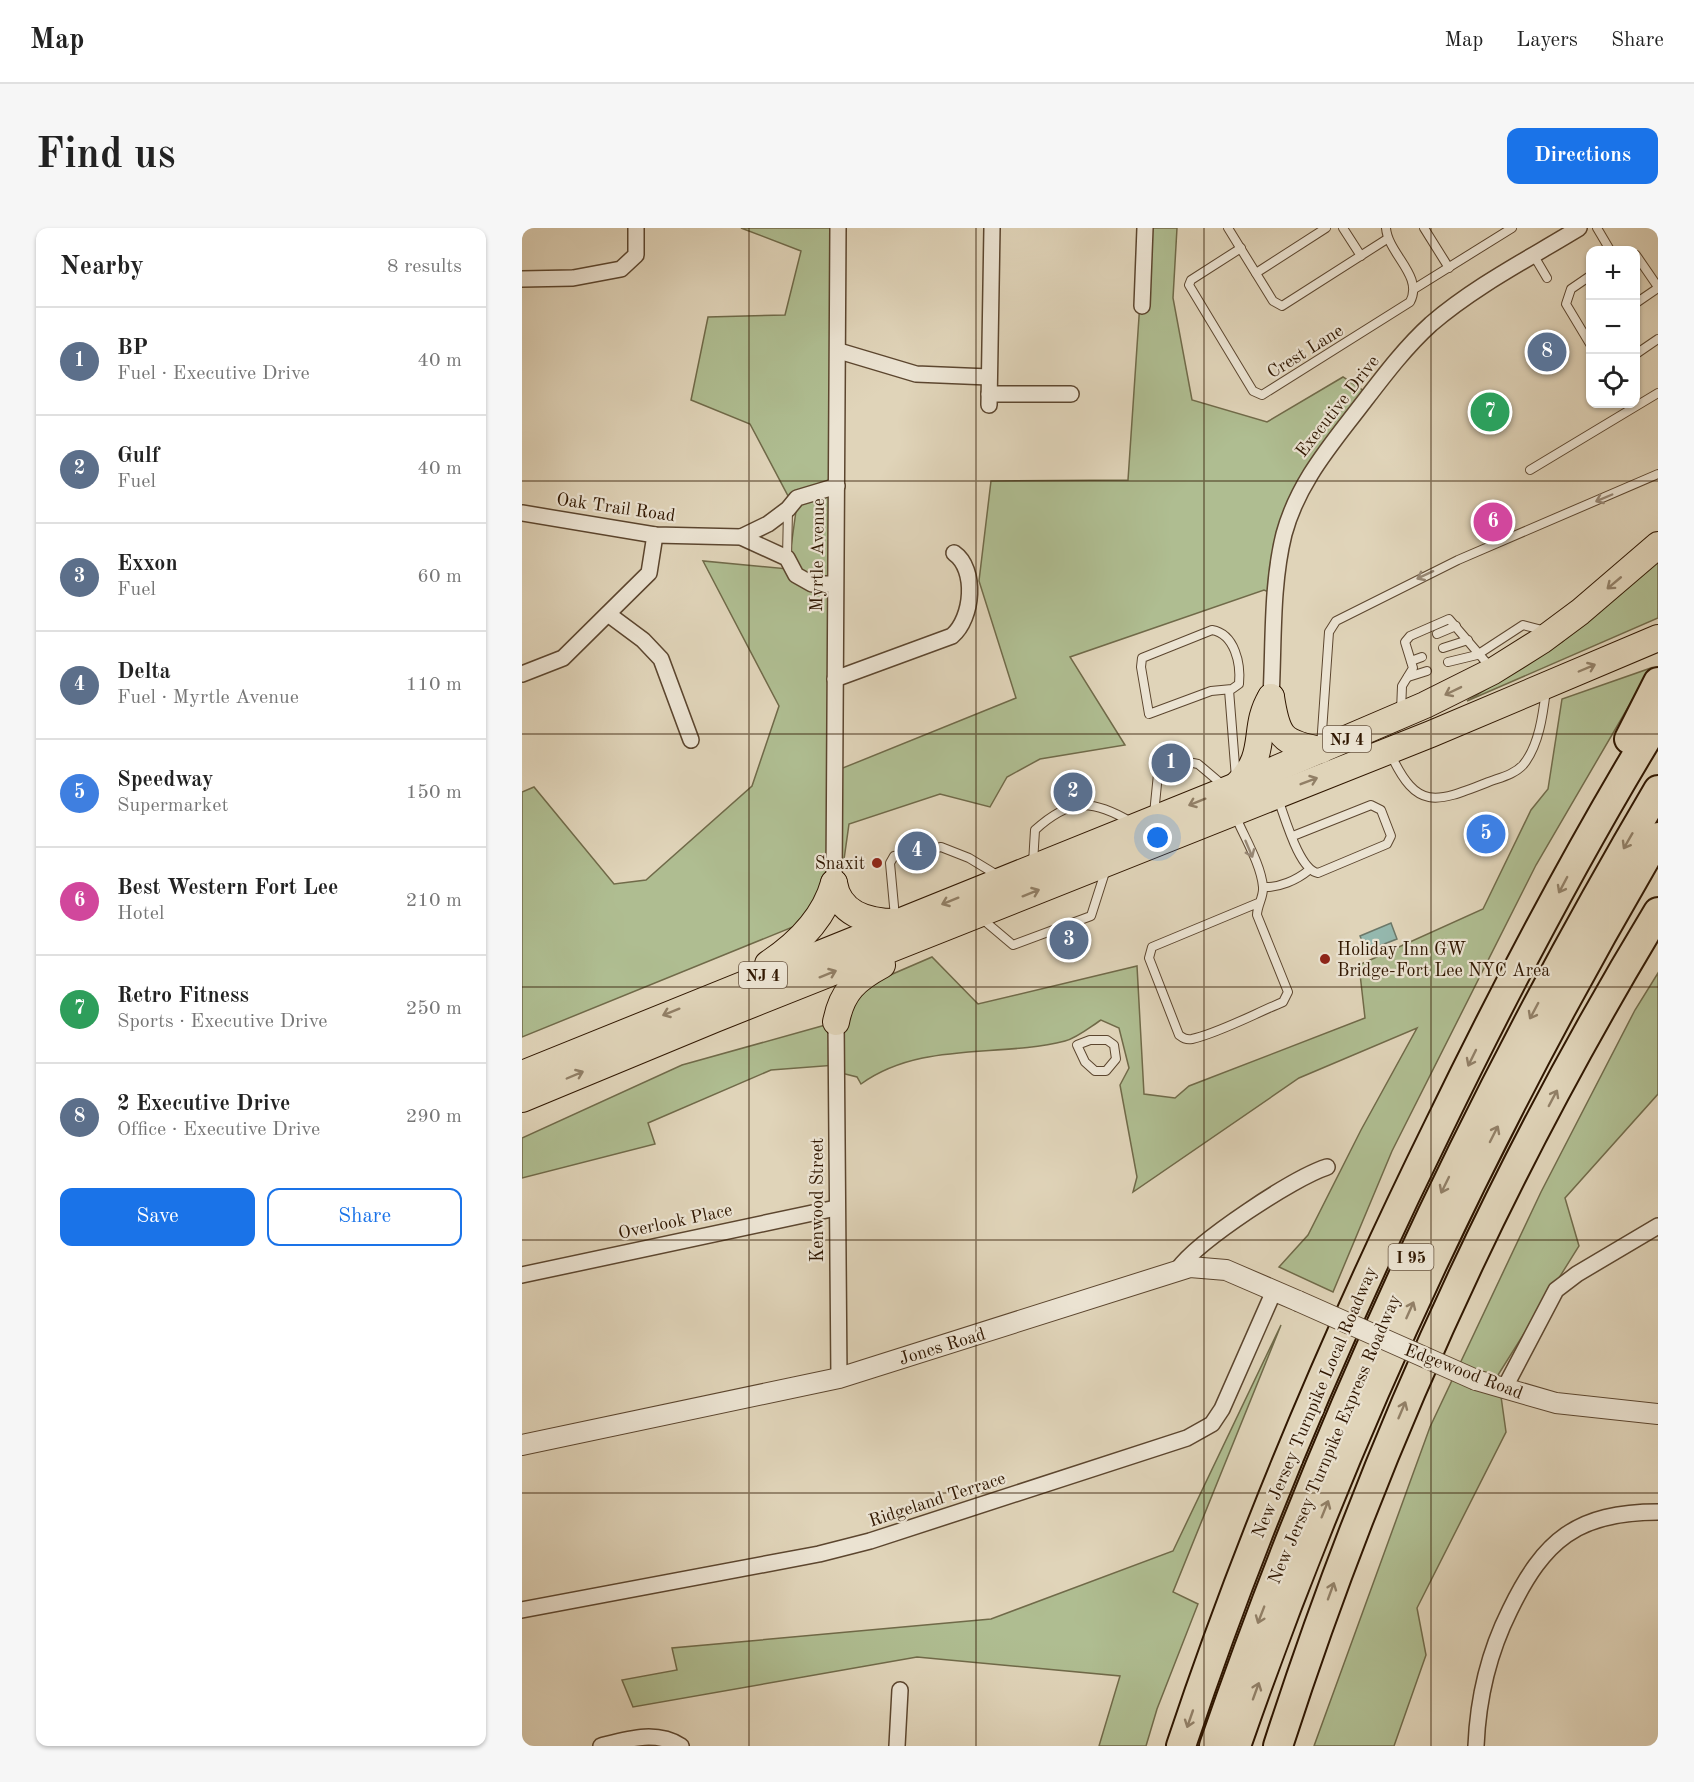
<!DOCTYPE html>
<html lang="en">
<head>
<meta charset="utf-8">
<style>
	:root { --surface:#fff; --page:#f6f6f6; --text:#222; --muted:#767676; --line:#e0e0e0; --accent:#1a73e8 }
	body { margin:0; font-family:"Old Standard TT",serif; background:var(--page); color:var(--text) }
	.controls { position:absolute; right:18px; top:18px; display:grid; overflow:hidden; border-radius:12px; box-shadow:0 2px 4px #0004 }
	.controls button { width:54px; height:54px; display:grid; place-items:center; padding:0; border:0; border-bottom:2px solid var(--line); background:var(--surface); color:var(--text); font:30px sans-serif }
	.you { position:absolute; left:636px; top:610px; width:21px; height:21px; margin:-15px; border:4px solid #fff; border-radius:50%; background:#1a73e8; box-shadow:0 0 0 9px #1a73e833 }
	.badge { display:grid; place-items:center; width:39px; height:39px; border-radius:50%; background:var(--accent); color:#fff; font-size:20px; font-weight:700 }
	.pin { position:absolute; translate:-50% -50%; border:3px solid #fff; box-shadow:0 2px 6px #0006 }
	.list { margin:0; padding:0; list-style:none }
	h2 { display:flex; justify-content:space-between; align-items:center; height:78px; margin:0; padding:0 24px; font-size:26px }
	h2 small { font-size:20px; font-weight:400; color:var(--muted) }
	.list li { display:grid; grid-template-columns:39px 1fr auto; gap:18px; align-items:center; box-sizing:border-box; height:108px; padding:0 24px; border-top:2px solid var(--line) }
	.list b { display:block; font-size:22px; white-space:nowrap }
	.list p { margin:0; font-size:20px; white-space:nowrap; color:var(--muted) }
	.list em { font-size:20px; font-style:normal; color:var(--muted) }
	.actions { display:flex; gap:12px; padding:18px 24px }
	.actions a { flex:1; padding:14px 0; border:2px solid var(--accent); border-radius:12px; text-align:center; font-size:21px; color:var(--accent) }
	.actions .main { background:var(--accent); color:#fff }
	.icon { flex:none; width:33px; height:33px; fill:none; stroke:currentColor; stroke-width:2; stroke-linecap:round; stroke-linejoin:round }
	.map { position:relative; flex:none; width:1136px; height:1518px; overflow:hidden; border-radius:12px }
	header { display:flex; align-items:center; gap:36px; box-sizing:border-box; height:84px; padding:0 30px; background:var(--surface); border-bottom:2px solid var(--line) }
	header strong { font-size:28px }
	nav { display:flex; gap:33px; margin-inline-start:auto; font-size:21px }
	.intro { display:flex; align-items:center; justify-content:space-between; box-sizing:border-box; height:144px; padding:0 36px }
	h1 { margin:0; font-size:42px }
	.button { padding:15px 27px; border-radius:12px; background:var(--accent); color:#fff; font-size:21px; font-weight:700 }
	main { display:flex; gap:36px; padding:0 36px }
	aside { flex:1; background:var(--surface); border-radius:12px; box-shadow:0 2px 4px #0004 }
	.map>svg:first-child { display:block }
	.green { fill:#afbd91; stroke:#706a49; stroke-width:1.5 }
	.water { fill:#94b8ae; stroke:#6c7869; stroke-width:1.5 }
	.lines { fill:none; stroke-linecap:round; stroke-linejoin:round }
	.service-casing { stroke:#5c462f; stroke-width:10 }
	.minor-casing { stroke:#5c462f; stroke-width:18 }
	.tertiary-casing { stroke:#5c462f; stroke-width:22 }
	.trunk-casing { stroke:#301701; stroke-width:28 }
	.motorway-casing { stroke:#301701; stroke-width:32 }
	.service { stroke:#ebe3d2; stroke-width:8 }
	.minor { stroke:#ebe3d2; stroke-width:15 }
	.tertiary { stroke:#ebe3d2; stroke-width:20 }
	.trunk { stroke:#e0d4b9; stroke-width:26 }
	.motorway { stroke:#e0d4b9; stroke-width:28 }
	.tertiary-bridge-casing { stroke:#5c462f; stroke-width:22; stroke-linecap:butt }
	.tertiary-bridge { stroke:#ebe3d2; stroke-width:20 }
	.oneway { stroke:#978774 }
	.oneway2 { stroke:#917f66 }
	.grid { fill:none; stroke:#301701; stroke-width:1.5; stroke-opacity:0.55 }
	.poi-dot { fill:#8f2418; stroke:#ebe3d2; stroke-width:2 }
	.labels { text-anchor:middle; stroke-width:4.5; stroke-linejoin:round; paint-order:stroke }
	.shield { fill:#ebe3d2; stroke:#685440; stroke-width:1.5 }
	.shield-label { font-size:16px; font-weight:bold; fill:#301701 }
	.street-label { font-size:18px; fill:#301701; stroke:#ebe3d2 }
	.poi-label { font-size:18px; fill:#301701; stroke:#ebe3d2; text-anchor:end }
</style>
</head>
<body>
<header>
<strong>Map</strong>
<nav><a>Map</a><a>Layers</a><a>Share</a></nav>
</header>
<div class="intro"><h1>Find us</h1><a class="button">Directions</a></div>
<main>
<aside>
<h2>Nearby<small>8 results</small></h2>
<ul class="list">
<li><span class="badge" style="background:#5c6f8a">1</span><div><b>BP</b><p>Fuel · Executive Drive</p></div><em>40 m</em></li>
<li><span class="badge" style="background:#5c6f8a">2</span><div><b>Gulf</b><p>Fuel</p></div><em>40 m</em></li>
<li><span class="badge" style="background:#5c6f8a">3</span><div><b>Exxon</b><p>Fuel</p></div><em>60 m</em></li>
<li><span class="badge" style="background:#5c6f8a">4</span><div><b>Delta</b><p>Fuel · Myrtle Avenue</p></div><em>110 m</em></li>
<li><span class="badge" style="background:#3f7fe0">5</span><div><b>Speedway</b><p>Supermarket</p></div><em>150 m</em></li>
<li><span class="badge" style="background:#d1479c">6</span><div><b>Best Western Fort Lee</b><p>Hotel</p></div><em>210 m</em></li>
<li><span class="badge" style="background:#2e9e5b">7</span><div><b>Retro Fitness</b><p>Sports · Executive Drive</p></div><em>250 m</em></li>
<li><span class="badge" style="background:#5c6f8a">8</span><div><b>2 Executive Drive</b><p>Office · Executive Drive</p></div><em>290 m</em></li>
</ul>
<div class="actions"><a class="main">Save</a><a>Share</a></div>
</aside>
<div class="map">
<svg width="1136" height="1518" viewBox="0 0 1136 1518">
	<rect width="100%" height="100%" fill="#e0d4b9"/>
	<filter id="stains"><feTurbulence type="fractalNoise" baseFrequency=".00333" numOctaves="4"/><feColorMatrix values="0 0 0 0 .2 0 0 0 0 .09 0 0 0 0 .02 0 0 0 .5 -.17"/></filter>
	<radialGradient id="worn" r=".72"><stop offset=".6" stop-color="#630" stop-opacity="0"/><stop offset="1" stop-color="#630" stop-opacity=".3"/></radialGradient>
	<g class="green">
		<path d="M 219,0 L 309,0 L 316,542 L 494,470 L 457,353 L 469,253 L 606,252 L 623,0 L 655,0 L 651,70 L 670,172 L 745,194 L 821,149 L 848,167 L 781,257 L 754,367 L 742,362 L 548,429 L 603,517 L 518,531 L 485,549 L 468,579 L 418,566 L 327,596 L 315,681 L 0,809 L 0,564 L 12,559 L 92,656 L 124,652 L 230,558 L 257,478 L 181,333 L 266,341 L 274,283 L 228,196 L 169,172 L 186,89 L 263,87 L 279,23 Z"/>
		<path d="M 1136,327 L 1136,390 L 945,473 L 1040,414 Z"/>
		<path d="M 1129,440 L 1014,637 L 870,923 L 811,1064 L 757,1039 L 786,1007 L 839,902 L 895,800 L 777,850 L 611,964 L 615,949 L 598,857 L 607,840 L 597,800 L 579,792 C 568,799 555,810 543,813 C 475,830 399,813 339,856 L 335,849 L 315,844 L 314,837 L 249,842 L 126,895 L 133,916 L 0,950 L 0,910 L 160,837 L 314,794 L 352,754 L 410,729 L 456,776 L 615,738 L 622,866 L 653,870 L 667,858 L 843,790 L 837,737 L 961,681 L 1009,582 L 1026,561 L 1040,471 Z"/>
		<path d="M 1136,745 L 1136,866 L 1043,970 L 1057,1018 L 976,1147 L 984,1204 L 895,1380 L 904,1427 L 872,1518 L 792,1518 L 908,1199 L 1019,964 L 1113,782 Z"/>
		<path d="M 759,1097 L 651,1364 L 676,1376 L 635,1481 L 624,1518 L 577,1518 L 598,1448 L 395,1429 L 111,1479 L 100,1452 L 155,1442 L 150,1420 L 469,1391 L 651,1323 Z"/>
	</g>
	<path class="water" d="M 869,695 L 875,711 L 844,723 L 838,708 Z"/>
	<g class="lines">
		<g class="service-casing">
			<g id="service">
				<path d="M 706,0 L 751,73 L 760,78 L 865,11"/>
				<path d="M 821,0 L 839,28"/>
				<path d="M 902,0 L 927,40"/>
				<path d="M 1075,0 L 1088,22"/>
				<path d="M 719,20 L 669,52 L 667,57 L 731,163 L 740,167 L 888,74 C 902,48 866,26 864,0"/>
				<path d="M 1114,27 L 1136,59"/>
				<path d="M 1012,28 L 1025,50"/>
				<path d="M 734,45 L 804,0"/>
				<path d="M 1068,48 L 1049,61 L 1044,76 L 1068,116"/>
				<path d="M 892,61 L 990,0"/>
				<path d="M 1114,75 L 1136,60"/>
				<path d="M 1114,126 L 1136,111"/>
				<path d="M 1008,242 L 1136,165"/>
				<path d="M 265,330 L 266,281"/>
				<path d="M 690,402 C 713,406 719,436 717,456 L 710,461 L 689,463 L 627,486 L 619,439 L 620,430 Z"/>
				<path d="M 915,406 L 934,398"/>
				<path d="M 921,420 L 946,412"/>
				<path d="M 889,433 L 900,429"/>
				<path d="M 926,434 L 955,427 L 1001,397 L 1024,403"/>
				<path d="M 886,449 L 905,443"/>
				<path d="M 707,462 L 714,550"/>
				<path d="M 879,483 L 880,458 L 891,440 L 883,414 L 888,408 L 927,391 L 969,440"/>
				<path d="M 799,518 L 807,404 L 814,393 L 936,332 L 1136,246"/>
				<path d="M 869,527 C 895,582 913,575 964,555 C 976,550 992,547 1001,537 C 1017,518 1021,486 1024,462"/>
				<path d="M 661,533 L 676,536 L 702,558"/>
				<path d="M 756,571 C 763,589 777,642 796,645 L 865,616 L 869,608 L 859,582 L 849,577 L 771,608"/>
				<path d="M 632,586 L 636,546"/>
				<path d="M 713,587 C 722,609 739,636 741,659 C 742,668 735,678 735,687 L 766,764 L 761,774 C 734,785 697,805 670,811 C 664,812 661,810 657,807 L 627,730 L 630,719 L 736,675"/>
				<path d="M 511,635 L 513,602 C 548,570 570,571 609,594"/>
				<path d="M 741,659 C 757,660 775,652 787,642"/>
				<path d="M 373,689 L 368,635 L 372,628 L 419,619 L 447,630 L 475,647"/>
				<path d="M 459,690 L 491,717 L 569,688 L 584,641"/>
				<path d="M 568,812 L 585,812 L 592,817 L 594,831 L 584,843 L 573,843 L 563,834 L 555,817 Z"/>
			</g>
		</g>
		<g class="minor-casing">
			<g id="minor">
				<path d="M 0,51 L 51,50 L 99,41 L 114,27 L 114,0"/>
				<path d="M 620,78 L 623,0"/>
				<path d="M 317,123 L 394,146 L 467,149"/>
				<path d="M 467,166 L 549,166"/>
				<path d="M 467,177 L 470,0"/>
				<path d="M 0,285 L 133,307 L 219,309 L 265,330 L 274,347 L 290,356 L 313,356"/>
				<path d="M 219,309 L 246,296 L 266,281 L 275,270 L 315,258"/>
				<path d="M 86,386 L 121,412 L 139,431 L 169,512"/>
				<path d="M 0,446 L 41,430 L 127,345 L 133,307"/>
				<path d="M 313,451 L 430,408 C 451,390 455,341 432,325"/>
				<path d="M 749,469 C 752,416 749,358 762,306 C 774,262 799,229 827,193 C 853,160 878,124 909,96 C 953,58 1008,30 1057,0"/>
				<path d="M 312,655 L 316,0"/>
				<path d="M 314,794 L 317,1150"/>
				<path d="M 656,1041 C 676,1013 771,950 805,939"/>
				<path d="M 0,1047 L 314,980"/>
				<path d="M 982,1161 L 1034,1062 L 1055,1046 L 1136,998"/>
				<path d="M 0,1382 L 297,1326 L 348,1313 L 665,1210 L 690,1196 L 700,1181 L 752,1063"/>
				<path d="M 79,1518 C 106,1511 134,1502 159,1518"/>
				<path d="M 375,1518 L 378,1462"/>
				<path d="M 954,1518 C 956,1469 966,1426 988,1382 C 1022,1312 1055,1284 1136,1284"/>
			</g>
		</g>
		<g class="tertiary-casing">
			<g id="tertiary">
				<path d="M 954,1152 L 1034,1175 L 1136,1186"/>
				<path d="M 0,1217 L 317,1150 L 668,1039 L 704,1042 L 776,1073"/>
			</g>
		</g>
		<g class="trunk-casing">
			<g id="trunk">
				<path d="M 749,469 C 755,508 759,515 799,522"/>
				<path d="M 714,558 C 748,526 729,502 749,469"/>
				<path d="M 312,655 C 317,686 345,694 374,694"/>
				<path d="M 246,736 C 276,716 302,691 312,655"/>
				<path d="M 314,794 C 320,763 334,751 360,737"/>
				<path d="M 0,846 L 714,558 L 903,477 L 971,443 L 1019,413 L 1058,384 L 1136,317"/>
				<path d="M 0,871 L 193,791 L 909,506 L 1136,410"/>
			</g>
		</g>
		<g class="motorway-casing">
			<g id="motorway">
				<path d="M 1107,511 L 1136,454"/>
				<path d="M 659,1518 C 730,1305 818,1099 917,898 C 984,760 1056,623 1136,492"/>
				<path d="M 692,1518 C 807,1185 957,866 1136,562"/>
				<path d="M 714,1518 C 824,1201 966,898 1136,609"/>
				<path d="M 756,1518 C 850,1227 977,946 1136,684"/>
			</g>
		</g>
		<use href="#service" class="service"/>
		<use href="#minor" class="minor"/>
		<use href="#tertiary" class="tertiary"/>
		<use href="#trunk" class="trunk"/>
		<use href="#motorway" class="motorway"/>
		<g class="tertiary-bridge-casing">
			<path id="tertiary-bridge" d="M 776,1073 L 954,1152"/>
		</g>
		<use href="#tertiary-bridge" class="tertiary-bridge"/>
	</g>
	<defs><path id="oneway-shaft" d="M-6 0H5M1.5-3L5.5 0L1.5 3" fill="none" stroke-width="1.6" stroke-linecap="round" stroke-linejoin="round" transform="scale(1.5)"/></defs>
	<g class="oneway">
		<use href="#oneway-shaft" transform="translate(1082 270) rotate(157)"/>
		<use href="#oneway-shaft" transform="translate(903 347) rotate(155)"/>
		<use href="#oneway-shaft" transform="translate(727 621) rotate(67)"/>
	</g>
	<g class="oneway2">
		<use href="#oneway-shaft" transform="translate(1092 355) rotate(140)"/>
		<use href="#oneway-shaft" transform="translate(1065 440) rotate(-23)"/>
		<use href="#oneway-shaft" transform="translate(931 463) rotate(154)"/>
		<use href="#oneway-shaft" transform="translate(787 553) rotate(-21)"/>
		<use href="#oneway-shaft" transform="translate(675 574) rotate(158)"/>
		<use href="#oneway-shaft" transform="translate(1106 613) rotate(120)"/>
		<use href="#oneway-shaft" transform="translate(1041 657) rotate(118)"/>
		<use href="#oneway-shaft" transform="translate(509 665) rotate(-22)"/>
		<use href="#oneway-shaft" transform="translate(428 673) rotate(158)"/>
		<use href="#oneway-shaft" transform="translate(306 746) rotate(-22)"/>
		<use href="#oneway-shaft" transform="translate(1012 783) rotate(118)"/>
		<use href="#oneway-shaft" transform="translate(149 784) rotate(158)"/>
		<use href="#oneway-shaft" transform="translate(950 830) rotate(116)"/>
		<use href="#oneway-shaft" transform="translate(53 847) rotate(-23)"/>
		<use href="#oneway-shaft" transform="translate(1031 870) rotate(-62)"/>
		<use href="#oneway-shaft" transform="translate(972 906) rotate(-63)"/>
		<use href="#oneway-shaft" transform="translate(923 957) rotate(116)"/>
		<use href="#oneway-shaft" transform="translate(888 1082) rotate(-66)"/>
		<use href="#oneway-shaft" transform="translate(880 1182) rotate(-67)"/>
		<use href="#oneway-shaft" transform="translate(803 1281) rotate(-68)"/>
		<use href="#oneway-shaft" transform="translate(809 1363) rotate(-70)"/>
		<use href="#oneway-shaft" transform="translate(739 1387) rotate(111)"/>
		<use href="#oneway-shaft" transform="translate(734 1463) rotate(-70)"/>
		<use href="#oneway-shaft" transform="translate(668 1491) rotate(109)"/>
	</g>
	<path class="grid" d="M 227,0 L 227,1518M 454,0 L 454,1518M 682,0 L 682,1518M 909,0 L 909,1518M 0,253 L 1136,253M 0,506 L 1136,506M 0,759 L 1136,759M 0,1012 L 1136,1012M 0,1265 L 1136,1265"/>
	<g class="poi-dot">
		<circle cx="355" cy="635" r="6"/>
		<circle cx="803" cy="731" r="6"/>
	</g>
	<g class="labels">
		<g class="shield">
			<rect x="801" y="498" width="48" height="26" rx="4.5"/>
			<rect x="217" y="734" width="48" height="26" rx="4.5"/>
			<rect x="866.5" y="1016" width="45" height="26" rx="4.5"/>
		</g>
		<g class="shield-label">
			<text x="825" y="517">NJ 4</text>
			<text x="241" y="753">NJ 4</text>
			<text x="889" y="1035">I 95</text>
		</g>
		<g class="street-label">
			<text transform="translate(783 123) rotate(-32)" y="6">Crest Lane</text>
			<text transform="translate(815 178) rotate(-52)" y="6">Executive Drive</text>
			<text transform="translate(94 279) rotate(8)" y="6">Oak Trail Road</text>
			<text transform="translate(295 327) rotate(-89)" y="6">Myrtle Avenue</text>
			<text transform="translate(295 972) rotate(-90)" y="6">Kenwood Street</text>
			<text transform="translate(153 993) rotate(-12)" y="6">Overlook Place</text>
			<text transform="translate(420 1118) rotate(-17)" y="6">Jones Road</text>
			<text transform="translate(942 1143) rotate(21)" y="6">Edgewood Road</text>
			<text transform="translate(792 1174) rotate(-67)" y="6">New Jersey Turnpike Local Roadway</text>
			<text transform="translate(812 1211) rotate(-67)" y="6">New Jersey Turnpike Express Roadway</text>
			<text transform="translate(415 1271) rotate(-18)" y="6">Ridgeland Terrace</text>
		</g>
		<g class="poi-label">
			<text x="343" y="641">Snaxit</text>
			<text x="815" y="727" text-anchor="start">Holiday Inn GW<tspan x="815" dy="21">Bridge-Fort Lee NYC Area</tspan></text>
		</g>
	</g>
	<rect width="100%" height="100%" filter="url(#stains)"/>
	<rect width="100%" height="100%" fill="url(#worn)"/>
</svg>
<div class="controls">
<button>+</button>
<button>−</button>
<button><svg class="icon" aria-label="locate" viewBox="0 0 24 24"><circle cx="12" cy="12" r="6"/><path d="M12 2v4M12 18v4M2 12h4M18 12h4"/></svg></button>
</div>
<div class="you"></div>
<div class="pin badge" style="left:649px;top:535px;background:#5c6f8a">1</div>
<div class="pin badge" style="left:551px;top:564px;background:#5c6f8a">2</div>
<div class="pin badge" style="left:547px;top:712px;background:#5c6f8a">3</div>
<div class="pin badge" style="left:395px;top:623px;background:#5c6f8a">4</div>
<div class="pin badge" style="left:964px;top:606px;background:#3f7fe0">5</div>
<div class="pin badge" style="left:971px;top:294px;background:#d1479c">6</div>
<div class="pin badge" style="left:968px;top:184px;background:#2e9e5b">7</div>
<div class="pin badge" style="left:1025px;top:124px;background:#5c6f8a">8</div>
</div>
</main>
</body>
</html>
